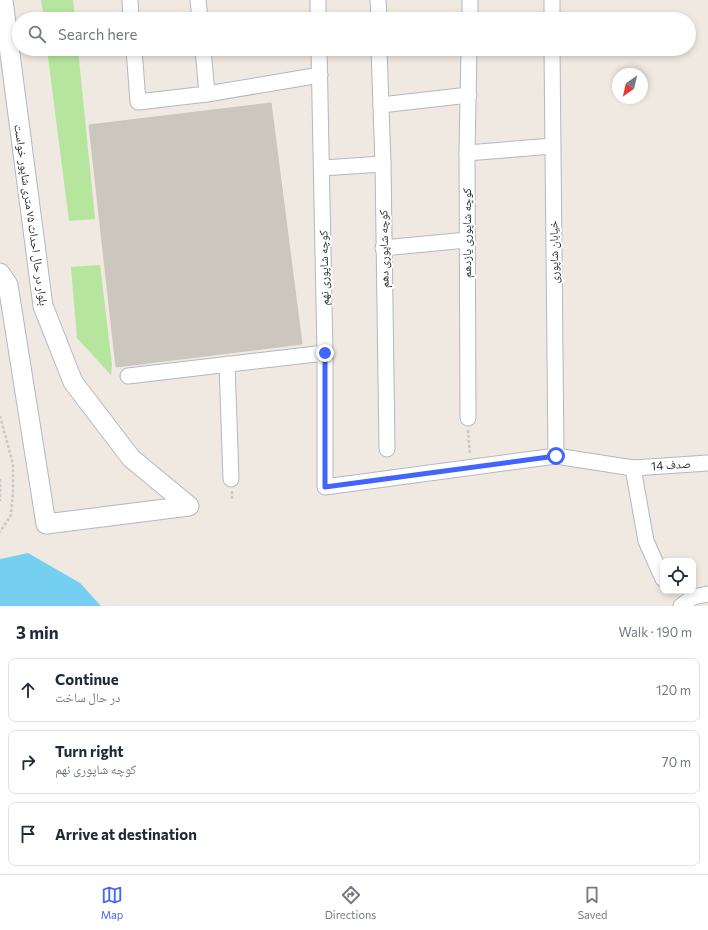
<!DOCTYPE html>
<html lang="en">
<head>
<meta charset="utf-8">
<style>
	:root { --surface:#fff; --page:#f2f2f3; --text:#1f2937; --muted:#747a83; --line:#e0e1e3; --accent:#4264fb }
	body { margin:0; font-family:Commissioner,"Noto Naskh Arabic",sans-serif; background:var(--page); color:var(--text) }
	.controls { position:absolute; right:12px; bottom:12px; display:grid; overflow:hidden; border-radius:8px; box-shadow:0 2px 6px #0003 }
	.controls button { width:36px; height:36px; display:grid; place-items:center; padding:0; border:0; border-bottom:1px solid var(--line); background:var(--surface); color:var(--text); font:20px sans-serif }
	.compass { position:absolute; left:612px; top:68px; width:36px; height:36px; border-radius:50%; background:var(--surface); box-shadow:0 2px 6px #0003; rotate:214deg }
	.stop { position:absolute; width:12px; height:12px; margin:-9px; border:3px solid #4264fb; border-radius:50%; background:#fff }
	.stop.end { background:#4264fb; border-color:#fff; box-shadow:0 1px 4px #0008 }
	.list { margin:0; padding:0; list-style:none }
	h2 { display:flex; justify-content:space-between; align-items:center; height:52px; margin:0; padding:0 16px; font-size:17px }
	h2 small { font-size:13px; font-weight:400; color:var(--muted) }
	.list li { display:grid; grid-template-columns:26px 1fr auto; gap:12px; align-items:center; box-sizing:border-box; height:64px; margin:0 8px 8px; padding:0 8px; border:1px solid var(--line); border-radius:8px }
	.list b { display:block; font-size:15px; white-space:nowrap }
	.list p { margin:0; font-size:13px; white-space:nowrap; color:var(--muted) }
	.list em { font-size:13px; font-style:normal; color:var(--muted) }
	.icon { flex:none; width:22px; height:22px; fill:none; stroke:currentColor; stroke-width:2; stroke-linecap:round; stroke-linejoin:round }
	.map { position:relative; flex:none; width:708px; height:606px; overflow:hidden }
	.search { position:absolute; background:var(--surface); box-shadow:0 2px 6px #0003; left:12px; right:12px; top:12px; height:44px; display:flex; align-items:center; gap:10px; box-sizing:border-box; padding:0 14px; border-radius:22px; color:var(--muted); font-size:15px }
	.sheet { height:268px; background:var(--surface) }
	nav { display:flex; justify-content:space-around; align-items:center; box-sizing:border-box; height:56px; border-top:1px solid var(--line); background:var(--surface); font-size:11px; color:var(--muted) }
	nav a { display:grid; justify-items:center; gap:2px }
	nav .on { color:var(--accent) }
	.map>svg:first-child { display:block }
	.green { fill:#b6e59e }
	.water { fill:#75cff0 }
	.building { fill:#cbc7bf; stroke:#cbc5ba }
	.lines { fill:none; stroke-linecap:round; stroke-linejoin:round }
	.minor-casing { stroke:#b4b7c1; stroke-width:17 }
	.tertiary-casing { stroke:#b4b7c1; stroke-width:21 }
	.path { stroke:#c9c9c9; stroke-width:2.5; stroke-dasharray:3 2; stroke-linecap:butt }
	.minor { stroke:#fff; stroke-width:15 }
	.tertiary { stroke:#fff; stroke-width:19 }
	.route { stroke:#4264fb; stroke-width:5 }
	.labels { text-anchor:middle; stroke-width:4; stroke-linejoin:round; paint-order:stroke }
	.street-label { font-size:12px; fill:#2e2e2e; stroke:#fff }
</style>
</head>
<body>
<div class="map">
<svg width="708" height="606" viewBox="0 0 708 606">
	<rect width="100%" height="100%" fill="#efe9e1"/>
	<g class="green">
		<path d="M 41,0 L 73,0 L 75,19 L 44,19 Z"/>
		<path d="M 47,49 L 78,49 L 95,219 L 69,221 Z"/>
		<path d="M 100,265 L 112,365 L 111,375 L 77,338 L 71,267 Z"/>
	</g>
	<path class="water" d="M 28,553 L 80,583 L 101,606 L 0,606 L 0,559 Z"/>
	<path class="building" d="M 271,103 L 302,344 L 116,367 L 89,125 Z"/>
	<g class="lines">
		<g class="minor-casing">
			<g id="minor">
				<path d="M 130,0 L 131,19"/>
				<path d="M 198,0 L 200,19"/>
				<path d="M 318,0 L 318,19"/>
				<path d="M 378,0 L 379,19"/>
				<path d="M 552,0 L 552,19"/>
				<path d="M 470,19 L 470,0"/>
				<path d="M 134,49 L 138,102 L 207,94 L 320,75"/>
				<path d="M 203,49 L 207,94"/>
				<path d="M 319,49 L 325,353 L 325,487 L 556,456 L 633,468 L 708,463"/>
				<path d="M 379,49 L 383,164 L 387,449"/>
				<path d="M 552,49 L 556,456"/>
				<path d="M 381,105 L 469,95"/>
				<path d="M 467,153 L 552,146"/>
				<path d="M 322,168 L 383,164"/>
				<path d="M 383,248 L 467,240"/>
				<path d="M 227,364 L 231,479"/>
				<path d="M 128,376 L 325,353"/>
				<path d="M 468,418 L 467,153 L 469,49"/>
				<path d="M 633,468 L 646,541 L 663,579"/>
				<path d="M 681,606 L 693,597 L 708,594"/>
			</g>
		</g>
		<g class="tertiary-casing">
			<path id="tertiary" d="M 0,273 L 8,285 L 46,524 L 189,506 L 131,458 L 73,382 L 43,306 L 3,0"/>
		</g>
		<g class="path">
			<path d="M 0,416 L 13,464 L 13,492 L 11,515 L 0,532"/>
			<path d="M 468,430 L 470,455"/>
			<path d="M 0,479 L 0,501"/>
			<path d="M 232,491 L 232,499"/>
		</g>
		<use href="#minor" class="minor"/>
		<use href="#tertiary" class="tertiary"/>
	</g>
	<g class="lines">
		<path class="route" d="M 325,353 L 325,487 L 556,456"/>
	</g>
	<g class="labels">
		<g class="street-label">
			<text transform="translate(31 215) rotate(82)" y="4">بلوار در حال احداث ۷۵ متری شاپور خواست</text>
			<text transform="translate(467 233) rotate(-90)" y="4">کوچه شاپوری یازدهم</text>
			<text transform="translate(384 249) rotate(-91)" y="4">کوچه شاپوری دهم</text>
			<text transform="translate(554 252) rotate(-91)" y="4">خیابان شاپوری</text>
			<text transform="translate(324 268) rotate(-91)" y="4">کوچه شاپوری نهم</text>
			<text transform="translate(671 465) rotate(-4)" y="4">صدف 14</text>
		</g>
	</g>
</svg>
<div class="controls">
<button><svg class="icon" aria-label="locate" viewBox="0 0 24 24"><circle cx="12" cy="12" r="6"/><path d="M12 2v4M12 18v4M2 12h4M18 12h4"/></svg></button>
</div>
<svg class="compass" viewBox="-18 -18 36 36"><path d="M0-13l5 13h-10z" fill="#e53935"/><path d="M0 13l5-13h-10z" fill="#747a83"/></svg>
<div class="stop" style="left:556px;top:456px"></div>
<div class="stop end" style="left:325px;top:353px"></div>
<div class="search"><svg class="icon" aria-label="search" viewBox="0 0 24 24"><circle cx="10" cy="10" r="6"/><path d="M15 15l6 6"/></svg>Search here</div>
</div>
<section class="sheet">
<h2>3 min<small>Walk · 190 m</small></h2>
<ul class="list">
<li><svg class="icon" aria-label="ahead" viewBox="0 0 24 24"><path d="M12 20V5M6 11l6-6 6 6"/></svg><div><b>Continue</b><p>در حال ساخت</p></div><em>120 m</em></li>
<li><svg class="icon" aria-label="right" viewBox="0 0 24 24"><path d="M7 20v-9h11M14 6l5 5-5 5"/></svg><div><b>Turn right</b><p>کوچه شاپوری نهم</p></div><em>70 m</em></li>
<li><svg class="icon" aria-label="arrive" viewBox="0 0 24 24"><path d="M6 21V4h12l-3 4 3 4H6"/></svg><div><b>Arrive at destination</b></div></li>
</ul>
</section>
<nav>
<a class="on"><svg class="icon" aria-label="map" viewBox="0 0 24 24"><path d="M3 6l6-2 6 2 6-2v14l-6 2-6-2-6 2zM9 4v14M15 6v14"/></svg>Map</a>
<a><svg class="icon" aria-label="directions" viewBox="0 0 24 24"><path d="M12 3l9 9-9 9-9-9zM9 14v-3h6M13 9l2 2-2 2"/></svg>Directions</a>
<a><svg class="icon" aria-label="saved" viewBox="0 0 24 24"><path d="M7 4h10v16l-5-4-5 4z"/></svg>Saved</a>
</nav>
</body>
</html>
